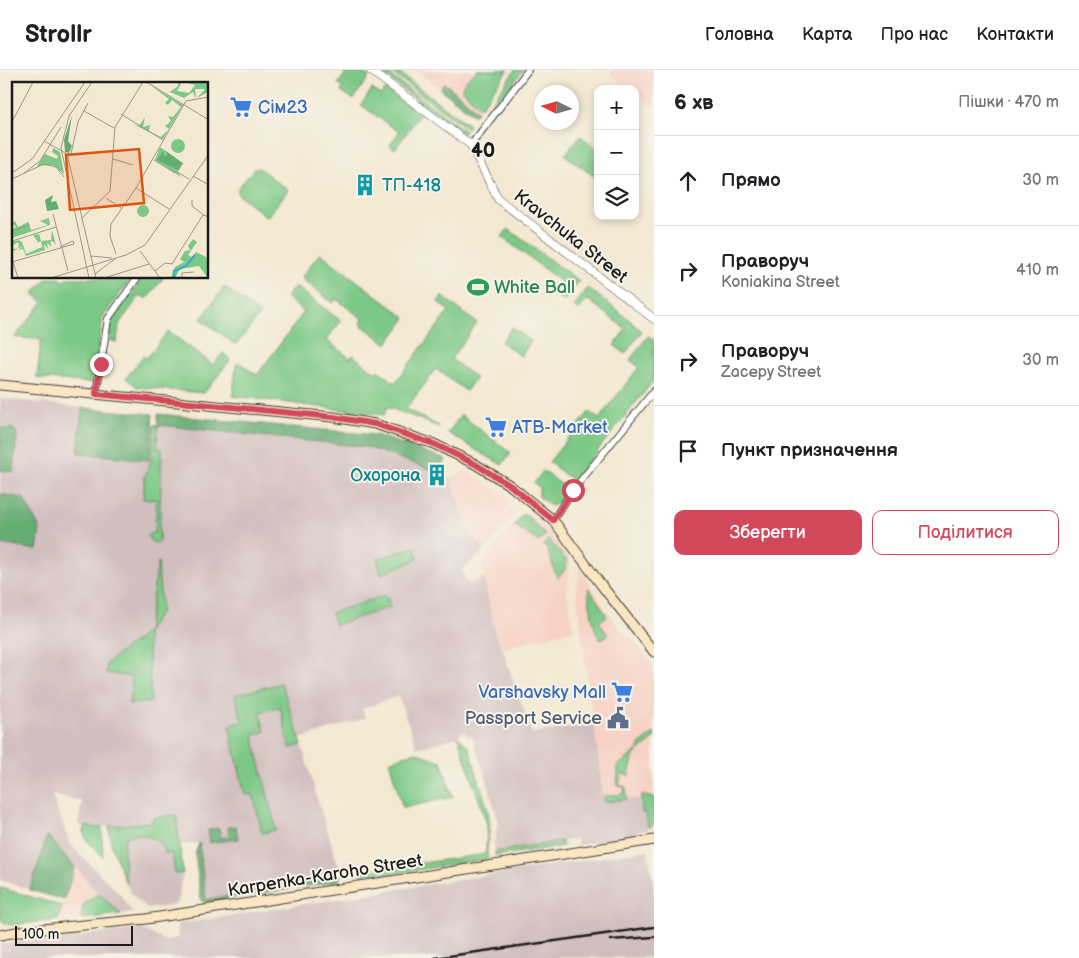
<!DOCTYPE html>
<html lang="uk">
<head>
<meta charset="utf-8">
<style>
	:root { --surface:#fff; --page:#f2f2f2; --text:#202124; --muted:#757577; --line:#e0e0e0; --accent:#d1495b }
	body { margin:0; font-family:"Balsamiq Sans",sans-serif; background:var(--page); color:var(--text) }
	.controls { position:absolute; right:15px; top:15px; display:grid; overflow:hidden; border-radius:10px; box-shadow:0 2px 8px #0003 }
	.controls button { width:45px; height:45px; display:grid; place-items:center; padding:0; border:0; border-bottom:1px solid var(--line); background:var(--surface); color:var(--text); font:25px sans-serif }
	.compass { position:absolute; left:534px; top:15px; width:45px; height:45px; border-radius:50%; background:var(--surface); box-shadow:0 2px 8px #0003; rotate:275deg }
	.scale { position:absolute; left:15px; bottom:12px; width:118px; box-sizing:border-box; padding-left:5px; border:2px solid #1c1c1c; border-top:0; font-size:14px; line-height:18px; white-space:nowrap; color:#1c1c1c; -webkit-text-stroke:4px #f7f3e8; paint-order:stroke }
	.stop { position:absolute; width:15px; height:15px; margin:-11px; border:4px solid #d1495b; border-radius:50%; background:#fff }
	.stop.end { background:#d1495b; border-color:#fff; box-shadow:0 1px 5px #0008 }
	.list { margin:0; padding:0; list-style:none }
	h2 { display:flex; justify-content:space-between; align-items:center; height:65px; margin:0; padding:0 20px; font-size:21px }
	h2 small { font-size:16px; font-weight:400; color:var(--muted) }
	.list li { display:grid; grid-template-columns:32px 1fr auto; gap:15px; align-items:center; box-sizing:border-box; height:90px; padding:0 20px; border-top:1px solid var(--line) }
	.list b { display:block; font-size:19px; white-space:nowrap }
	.list p { margin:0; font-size:16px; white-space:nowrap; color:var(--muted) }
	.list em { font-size:16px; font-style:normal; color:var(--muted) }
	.actions { display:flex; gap:10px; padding:15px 20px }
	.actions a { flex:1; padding:11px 0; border:1px solid var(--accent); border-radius:10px; text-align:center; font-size:18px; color:var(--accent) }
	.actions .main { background:var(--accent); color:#fff }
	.icon { flex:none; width:28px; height:28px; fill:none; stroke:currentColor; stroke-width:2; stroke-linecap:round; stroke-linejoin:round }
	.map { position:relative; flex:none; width:654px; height:888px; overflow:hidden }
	header { display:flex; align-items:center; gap:30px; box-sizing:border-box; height:70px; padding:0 25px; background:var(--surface); border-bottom:1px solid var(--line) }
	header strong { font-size:24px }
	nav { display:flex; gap:28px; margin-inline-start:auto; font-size:18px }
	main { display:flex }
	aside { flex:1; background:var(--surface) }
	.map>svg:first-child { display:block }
	.built { fill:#f6d2c5 }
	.industrial { fill:#d1bfbf }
	.green { fill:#7cc886; stroke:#4c7251 }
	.forest { fill:#65ac73; stroke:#406448 }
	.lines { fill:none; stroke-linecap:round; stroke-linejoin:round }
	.minor-casing { stroke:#3c3b37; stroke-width:8 }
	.tertiary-casing { stroke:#3c3b37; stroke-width:9 }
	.secondary-casing { stroke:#3c3b37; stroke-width:11 }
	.minor { stroke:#fff; stroke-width:6 }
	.tertiary { stroke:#fff; stroke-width:8 }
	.secondary { stroke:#fbe6c3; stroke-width:9 }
	.rail { stroke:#1c1c1c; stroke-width:2.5 }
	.route { stroke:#d1495b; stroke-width:6 }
	.labels { text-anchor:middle; stroke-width:4; stroke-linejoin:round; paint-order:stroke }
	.shop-label { font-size:18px; fill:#366cbe; stroke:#f7f3e8; text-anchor:start }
	.culture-label { font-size:18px; fill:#0d838f; stroke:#f7f3e8; text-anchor:start }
	.street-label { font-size:18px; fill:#1c1c1c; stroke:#f7f3e8 }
	.leisure-label { font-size:18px; fill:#27864d; stroke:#f7f3e8; text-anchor:start }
	.service-label { font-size:18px; fill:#4e5e75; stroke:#f7f3e8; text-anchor:end }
	.quarter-label { font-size:20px; font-weight:bold; fill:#1c1c1c; stroke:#f7f3e8 }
	.inset-river { fill:none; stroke:#41adc0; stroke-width:2.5 }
	.inset-road { fill:none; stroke:#9d9689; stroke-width:1 }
	.view { fill:#de560d; fill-opacity:0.15; stroke:#de560d; stroke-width:2.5 }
	.inset-edge { fill:none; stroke:#1c1c1c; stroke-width:2.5 }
</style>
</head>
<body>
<header>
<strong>Strollr</strong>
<nav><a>Головна</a><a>Карта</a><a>Про нас</a><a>Контакти</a></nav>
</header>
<main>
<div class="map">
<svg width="654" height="888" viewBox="0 0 654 888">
	<rect width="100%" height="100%" fill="#f7f3e8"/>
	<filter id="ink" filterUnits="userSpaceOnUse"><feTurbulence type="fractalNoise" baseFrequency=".02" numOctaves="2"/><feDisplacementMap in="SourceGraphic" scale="10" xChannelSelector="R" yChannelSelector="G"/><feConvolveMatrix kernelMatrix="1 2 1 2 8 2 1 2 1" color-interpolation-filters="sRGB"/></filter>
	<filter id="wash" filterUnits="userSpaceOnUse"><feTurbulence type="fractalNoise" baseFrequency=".0096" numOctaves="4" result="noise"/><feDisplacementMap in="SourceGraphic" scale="20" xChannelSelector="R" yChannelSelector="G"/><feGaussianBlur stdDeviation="1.12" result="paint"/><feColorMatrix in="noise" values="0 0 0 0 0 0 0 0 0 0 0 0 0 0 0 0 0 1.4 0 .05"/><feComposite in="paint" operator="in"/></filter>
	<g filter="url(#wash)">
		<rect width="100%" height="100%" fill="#f3e8d2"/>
		<g class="built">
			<path d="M 415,0 L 508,0 L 474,45 Z"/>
			<path d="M 613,0 L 654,0 L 654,38 L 635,24 L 635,19 L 629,19 L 610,4 Z"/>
			<path d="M 462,402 L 471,403 L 511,431 L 509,439 L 514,441 L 509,451 L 485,480 L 469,462 L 453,413 L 451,408 Z"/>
			<path d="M 529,442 L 552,465 L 570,488 L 567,521 L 573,560 L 502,578 L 496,566 L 482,493 L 522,445 Z"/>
			<path d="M 580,498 L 606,540 L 624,564 L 633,569 L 654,596 L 654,759 L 648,760 L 646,743 L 604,732 L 576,522 Z"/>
			<path d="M 75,797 L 98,823 L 83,835 L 81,849 L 58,850 Z"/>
		</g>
		<g class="industrial">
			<path d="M 0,328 L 82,338 L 79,383 L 148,390 L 152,355 L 154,355 L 367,377 L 441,403 L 451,408 L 469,462 L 485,480 L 461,501 L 469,514 L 484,507 L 496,566 L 502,578 L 532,663 L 594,654 L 604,732 L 640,728 L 642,743 L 646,742 L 648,760 L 637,761 L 638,767 L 577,775 L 576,769 L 495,782 L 494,774 L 498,752 L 489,717 L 472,665 L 469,667 L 463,661 L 458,667 L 417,678 L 398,626 L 362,639 L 365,648 L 300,669 L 323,748 L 341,803 L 206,830 L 199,773 L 180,775 L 183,803 L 177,832 L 174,835 L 148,839 L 135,828 L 129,820 L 122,805 L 111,774 L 109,756 L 98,758 L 78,755 L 82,731 L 52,725 L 70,774 L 118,822 L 133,843 L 121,844 L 98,823 L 75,797 L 64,830 L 0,810 Z"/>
			<path d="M 648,780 L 654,818 L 654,888 L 0,888 L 0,874 L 142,859 L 165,871 L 178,867 L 177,854 Z"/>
		</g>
		<g class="green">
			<path d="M 341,0 L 359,0 L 369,7 L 353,29 L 341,21 L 343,17 L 338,14 L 346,3 Z"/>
			<path d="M 377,0 L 383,0 L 465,61 L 463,64 Z"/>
			<path d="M 388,0 L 395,0 L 469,55 L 467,58 Z"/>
			<path d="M 477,0 L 508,0 L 480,38 L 462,19 C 463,10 471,7 477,0 Z"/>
			<path d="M 515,0 L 523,0 L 492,42 L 485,42 Z"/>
			<path d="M 372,19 L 381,25 L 385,19 L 420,44 L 395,79 L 390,75 L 399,62 L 361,35 Z"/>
			<path d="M 580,66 L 598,79 L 598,103 L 595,107 L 565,85 Z"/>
			<path d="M 259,98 L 288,120 L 267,147 L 238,124 L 238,118 L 254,99 Z"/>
			<path d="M 508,159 L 579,211 L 564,231 L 555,225 L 563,213 L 502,167 Z"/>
			<path d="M 320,183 L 406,248 L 387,274 L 360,254 L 363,249 L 336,229 L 333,233 L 301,208 Z"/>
			<path d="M 47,208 L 59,208 L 64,211 L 67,208 L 131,208 L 103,247 L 93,313 L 37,308 L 41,270 L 15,267 L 43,232 L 33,224 Z"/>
			<path d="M 143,208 L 163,208 L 147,229 L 140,225 L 119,254 L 117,272 L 109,270 L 112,250 Z"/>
			<path d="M 295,216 L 341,251 L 326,270 L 350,288 L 353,285 L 376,303 L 378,300 L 395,313 L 449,241 L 438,232 L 442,226 L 477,253 L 451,289 L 476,308 L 466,321 L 436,299 L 406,339 L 440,357 L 387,337 L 384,345 L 233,326 L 236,296 L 238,292 L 257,305 L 304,242 L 286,227 Z"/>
			<path d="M 224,217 L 260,244 L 236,275 L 201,249 Z"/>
			<path d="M 588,218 L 631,251 L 633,254 L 642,261 L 625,284 L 614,275 L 626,259 L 587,229 L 579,240 L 574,236 Z"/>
			<path d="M 512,257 L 531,271 L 521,286 L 501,272 Z"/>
			<path d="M 168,261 L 213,295 L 223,283 L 231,289 L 204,323 L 137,317 L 126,308 L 143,286 L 147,288 Z"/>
			<path d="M 648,266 L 654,270 L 654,310 L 573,411 L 549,392 L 589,342 L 599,349 L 639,297 L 630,290 Z"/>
			<path d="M 461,345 L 511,383 L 502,395 L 448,363 Z"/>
			<path d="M 154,355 L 158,355 L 157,378 L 162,379 L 159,472 L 154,473 L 149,469 L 148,465 L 155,462 L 157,430 L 143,429 L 145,406 L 151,390 Z"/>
			<path d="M 543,401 L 565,417 C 564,427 561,433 551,436 L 539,427 L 539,417 L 534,413 Z"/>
			<path d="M 525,444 L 545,465 L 539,472 L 514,455 L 522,445 Z"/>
			<path d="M 549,469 L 567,491 C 567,497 562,505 557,508 L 547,478 L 543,476 Z"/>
			<path d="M 415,477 L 418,489 L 382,504 L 377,489 Z"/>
			<path d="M 158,492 L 161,541 L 147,562 L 151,632 L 129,634 L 132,607 L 106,603 L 107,593 L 147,562 Z"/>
			<path d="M 589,518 L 607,546 L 599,552 L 608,565 L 600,570 C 593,560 590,534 588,521 Z"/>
			<path d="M 386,525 L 390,537 L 335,555 L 331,543 Z"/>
			<path d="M 281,613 L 302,675 L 290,678 L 280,637 L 260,642 L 265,662 L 253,665 L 276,760 L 262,763 L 253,724 L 245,725 L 229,655 L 242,652 L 235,625 Z"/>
			<path d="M 654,663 L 654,669 L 634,685 L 629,706 L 622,704 L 619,715 L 626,717 L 627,729 L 604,732 L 604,726 L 624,724 L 624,717 L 617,716 L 618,696 L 638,680 L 639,675 Z"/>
			<path d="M 458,667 L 469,677 L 488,741 L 490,753 L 487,781 L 488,789 L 365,808 L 359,802 L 479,785 L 484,784 L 486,781 L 487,754 Z"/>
			<path d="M 416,682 L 441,691 L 453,727 L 403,738 L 389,691 Z"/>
			<path d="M 641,725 L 654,728 L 654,754 L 652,756 L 648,757 L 646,743 L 642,743 Z"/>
			<path d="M 176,745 L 183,803 L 175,804 L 172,783 L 165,784 C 164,780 163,775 160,773 C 155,766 128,760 125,770 C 122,778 125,805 126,814 L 111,774 L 109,756 L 151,752 L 153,748 Z"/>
			<path d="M 84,756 L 98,758 L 102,757 L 103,787 L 87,771 L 84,764 Z"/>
			<path d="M 562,771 L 563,776 L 495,786 L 495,782 Z"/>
			<path d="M 1,818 L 62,836 L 58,850 L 10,855 L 5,853 L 0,849 L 0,822 Z"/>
			<path d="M 98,823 L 121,844 L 81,849 L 83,835 Z"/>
		</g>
		<g class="forest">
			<path d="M 444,13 C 456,22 467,30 477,42 L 474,45 L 440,19 Z"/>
			<path d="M 82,338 L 153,344 L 149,390 L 78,383 Z"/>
			<path d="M 158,344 L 376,365 L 446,389 L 441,403 L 367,377 L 158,355 Z"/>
			<path d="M 0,358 L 14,359 L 17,364 L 13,402 L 0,400 Z"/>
			<path d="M 0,424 L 23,428 L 40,459 L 37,480 L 0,474 Z"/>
			<path d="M 236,756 L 238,769 L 210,773 L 208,760 L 219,758 L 221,768 L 229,766 L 228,757 Z"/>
			<path d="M 47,765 L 75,797 L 64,830 L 30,820 Z"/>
			<path d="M 199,773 L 206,830 L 289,814 L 290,819 L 204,833 L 201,830 L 195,784 Z"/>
			<path d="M 341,803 L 339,811 L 296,818 L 294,813 Z"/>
		</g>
	</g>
	<g filter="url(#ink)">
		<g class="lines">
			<g class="minor-casing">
				<g id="minor">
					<path d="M 471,75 L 528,0"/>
					<path d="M 96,324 L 108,249 L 137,208"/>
					<path d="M 553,450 L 573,420 L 654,321"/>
				</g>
			</g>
			<g class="tertiary-casing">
				<path id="tertiary" d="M 370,0 L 471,75 L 498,129 L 654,249"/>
			</g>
			<g class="secondary-casing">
				<g id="secondary">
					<path d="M 0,315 L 333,347 L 375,354 L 434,374 L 475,394 L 511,416 L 553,450 L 602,516 L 654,582"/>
					<path d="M 0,865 L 22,861 L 146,849 L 654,770"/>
				</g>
			</g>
			<use href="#minor" class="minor"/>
			<use href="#tertiary" class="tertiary"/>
			<use href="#secondary" class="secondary"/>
			<g class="rail">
				<path d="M 610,870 L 654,867"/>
				<path d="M 435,888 L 654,857"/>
			</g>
		</g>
	</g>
	<g class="lines" filter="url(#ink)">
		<path class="route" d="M 101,294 L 96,324 L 333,347 L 375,354 L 434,374 L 475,394 L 511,416 L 553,450 L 573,420"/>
	</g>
	<defs>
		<g id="supermarket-bare" transform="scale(1.725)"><path d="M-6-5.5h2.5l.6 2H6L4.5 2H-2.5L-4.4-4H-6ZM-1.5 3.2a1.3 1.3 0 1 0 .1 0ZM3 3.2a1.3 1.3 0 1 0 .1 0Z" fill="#3f7fe0" stroke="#f7f3e8" stroke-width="2.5" paint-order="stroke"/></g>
		<g id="building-bare" transform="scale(1.725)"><path d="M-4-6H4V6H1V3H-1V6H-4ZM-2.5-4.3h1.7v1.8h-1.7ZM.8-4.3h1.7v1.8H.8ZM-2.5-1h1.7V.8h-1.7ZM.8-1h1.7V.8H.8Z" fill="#0f9aa8" stroke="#f7f3e8" stroke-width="2.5" paint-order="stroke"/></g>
		<g id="stadium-bare" transform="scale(1.725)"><path d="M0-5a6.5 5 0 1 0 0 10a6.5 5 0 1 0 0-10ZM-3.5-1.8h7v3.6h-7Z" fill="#2e9e5b" stroke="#f7f3e8" stroke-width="2.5" paint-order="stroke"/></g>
		<g id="civic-bare" transform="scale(1.725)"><path d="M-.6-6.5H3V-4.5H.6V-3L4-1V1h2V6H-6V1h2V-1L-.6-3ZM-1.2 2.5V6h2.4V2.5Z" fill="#5c6f8a" stroke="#f7f3e8" stroke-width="2.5" paint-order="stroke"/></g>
	</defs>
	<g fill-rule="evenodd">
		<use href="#supermarket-bare" x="241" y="37"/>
		<use href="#building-bare" x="365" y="115"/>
		<use href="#stadium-bare" x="478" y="217"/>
		<use href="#supermarket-bare" x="496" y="357"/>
		<use href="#building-bare" x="437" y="405"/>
		<use href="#supermarket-bare" x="622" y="622"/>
		<use href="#civic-bare" x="618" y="648"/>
	</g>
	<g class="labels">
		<g class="shop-label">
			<text x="258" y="43">Сім23</text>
			<text x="512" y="363">ATB-Market</text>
			<text x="606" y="628" text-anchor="end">Varshavsky Mall</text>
		</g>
		<g class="culture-label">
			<text x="382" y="121">ТП-418</text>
			<text x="421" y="411" text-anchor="end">Охорона</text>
		</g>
		<g class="street-label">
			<text transform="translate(571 166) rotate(38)" y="6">Kravchuka Street</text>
			<text transform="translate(325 805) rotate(-9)" y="6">Karpenka-Karoho Street</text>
		</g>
		<g class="leisure-label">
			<text x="494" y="223">White Ball</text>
		</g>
		<g class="service-label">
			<text x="602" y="654">Passport Service</text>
		</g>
		<g class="quarter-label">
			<text x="483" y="87">40</text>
		</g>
	</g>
	<g transform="translate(12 12)">
		<rect width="196" height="196" fill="#f3e8d2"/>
		<path d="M 166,0 L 170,0 L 165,9 L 177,11 L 183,3 L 172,0 L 196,0 L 196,10 L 185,16 L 193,7 L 183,7 L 184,17 L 181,10 L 172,16 L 158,10 L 166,4 ZM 138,3 L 171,23 L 151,57 L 121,42 L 127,44 L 133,35 L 131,45 L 138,43 L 137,49 L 149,55 L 157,47 L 153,44 L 159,39 L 156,34 L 161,35 L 169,25 L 160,18 L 156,23 L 153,21 L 157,17 ZM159 64a7 7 0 1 1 14 0a7 7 0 1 1-14 0ZM 148,65 L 171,81 L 165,89 L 169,95 L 143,78 ZM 41,66 L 48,70 L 52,92 L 41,83 L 25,84 L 33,72 L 45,77 L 46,74 L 40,70 ZM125 129a6 6 0 1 1 12 0a6 6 0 1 1-12 0ZM 15,136 L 19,148 L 36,143 L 28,139 L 37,136 L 38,143 L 0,156 L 0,147 L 4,145 L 0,141 L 3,139 L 6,145 L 16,140 ZM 40,148 L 44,163 L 41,159 L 38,160 L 40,165 L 35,161 L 36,167 L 32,162 L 33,168 L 14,174 L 11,167 L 0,169 L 0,166 L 6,168 L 10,165 L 3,167 L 7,165 L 6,160 L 0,164 L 0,160 L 6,158 L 10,160 L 14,172 L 30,165 L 31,168 L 29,159 L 22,162 L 26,160 L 21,153 L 27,152 L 29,159 L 39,158 ZM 181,157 L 185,160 L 176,173 L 180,175 L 184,170 L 196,176 L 196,196 L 187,184 L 168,187 L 163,196 L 159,196 L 163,185 L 172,180 L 168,177 L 173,169 L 178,168 L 176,164 Z" fill="#7cc886"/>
		<path d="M 60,33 L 56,59 L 60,64 L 57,71 L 53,70 L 52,58 ZM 151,69 L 152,74 L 156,73 L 154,69 L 170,81 L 166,88 L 145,78 ZM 41,113 L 39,120 L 44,119 L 47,127 L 35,129 L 33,118 Z" fill="#65ac73"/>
		<path class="inset-river" d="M 162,196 L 162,189 L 174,184 L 183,173"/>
		<path class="inset-road" d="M 129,0 L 136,1 L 197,38M 72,29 L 102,46M 109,32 L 151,58M 0,40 L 21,0M 32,59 L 55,72 L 70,136M 55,72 L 59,72 L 66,40 L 76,21M 101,77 L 121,83M 142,78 L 163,91M 171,81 L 165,90 L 177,97M 0,91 L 20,77 L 73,0M 12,91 L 28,79 L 49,45M 181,94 L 197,103M 0,97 L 32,82 L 44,85 L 52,95M 124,106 L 157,127M 94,116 L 109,126M 180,118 L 180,124 L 192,133M 41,132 L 56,189M 0,149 L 18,143M 0,159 L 44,145M 128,169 L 148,196M 104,172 L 98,154 L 99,142 L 124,106 L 174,19 L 197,15M 79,174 L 100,176M 0,180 L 62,162 L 61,159 L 48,165M 1,180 L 6,196M 143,189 L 153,181 L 160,182 L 191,133 L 197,135M 83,192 L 103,177M 39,196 L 114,173 L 133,163 L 197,72M 77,196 L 49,66 L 57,34 L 80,0M 84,196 L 70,136 L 98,109 L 103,45 L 131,0M 92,196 L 137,182M 170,196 L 170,191 L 182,190"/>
		<path class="view" d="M 127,67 L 132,121 L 58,128 L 54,73 Z"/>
		<rect width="196" height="196" class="inset-edge"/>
	</g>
</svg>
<div class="controls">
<button>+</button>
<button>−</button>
<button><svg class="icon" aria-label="layers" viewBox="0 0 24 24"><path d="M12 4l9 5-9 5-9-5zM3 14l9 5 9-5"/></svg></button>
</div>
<svg class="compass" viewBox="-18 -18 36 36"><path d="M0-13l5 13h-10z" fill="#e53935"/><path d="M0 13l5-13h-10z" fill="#757577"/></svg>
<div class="scale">100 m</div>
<div class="stop" style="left:573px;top:420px"></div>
<div class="stop end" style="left:101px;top:294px"></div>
</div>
<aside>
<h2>6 хв<small>Пішки · 470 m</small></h2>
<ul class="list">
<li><svg class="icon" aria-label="ahead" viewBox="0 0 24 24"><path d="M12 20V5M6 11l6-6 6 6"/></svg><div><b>Прямо</b></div><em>30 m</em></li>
<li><svg class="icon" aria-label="right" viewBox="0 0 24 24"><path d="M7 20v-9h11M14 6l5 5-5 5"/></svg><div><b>Праворуч</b><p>Koniakina Street</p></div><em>410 m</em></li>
<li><svg class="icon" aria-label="right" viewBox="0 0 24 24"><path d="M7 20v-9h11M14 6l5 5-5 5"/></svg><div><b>Праворуч</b><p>Zacepy Street</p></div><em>30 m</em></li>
<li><svg class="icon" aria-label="arrive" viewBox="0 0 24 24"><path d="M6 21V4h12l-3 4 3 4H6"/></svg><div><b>Пункт призначення</b></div></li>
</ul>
<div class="actions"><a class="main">Зберегти</a><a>Поділитися</a></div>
</aside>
</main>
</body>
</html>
